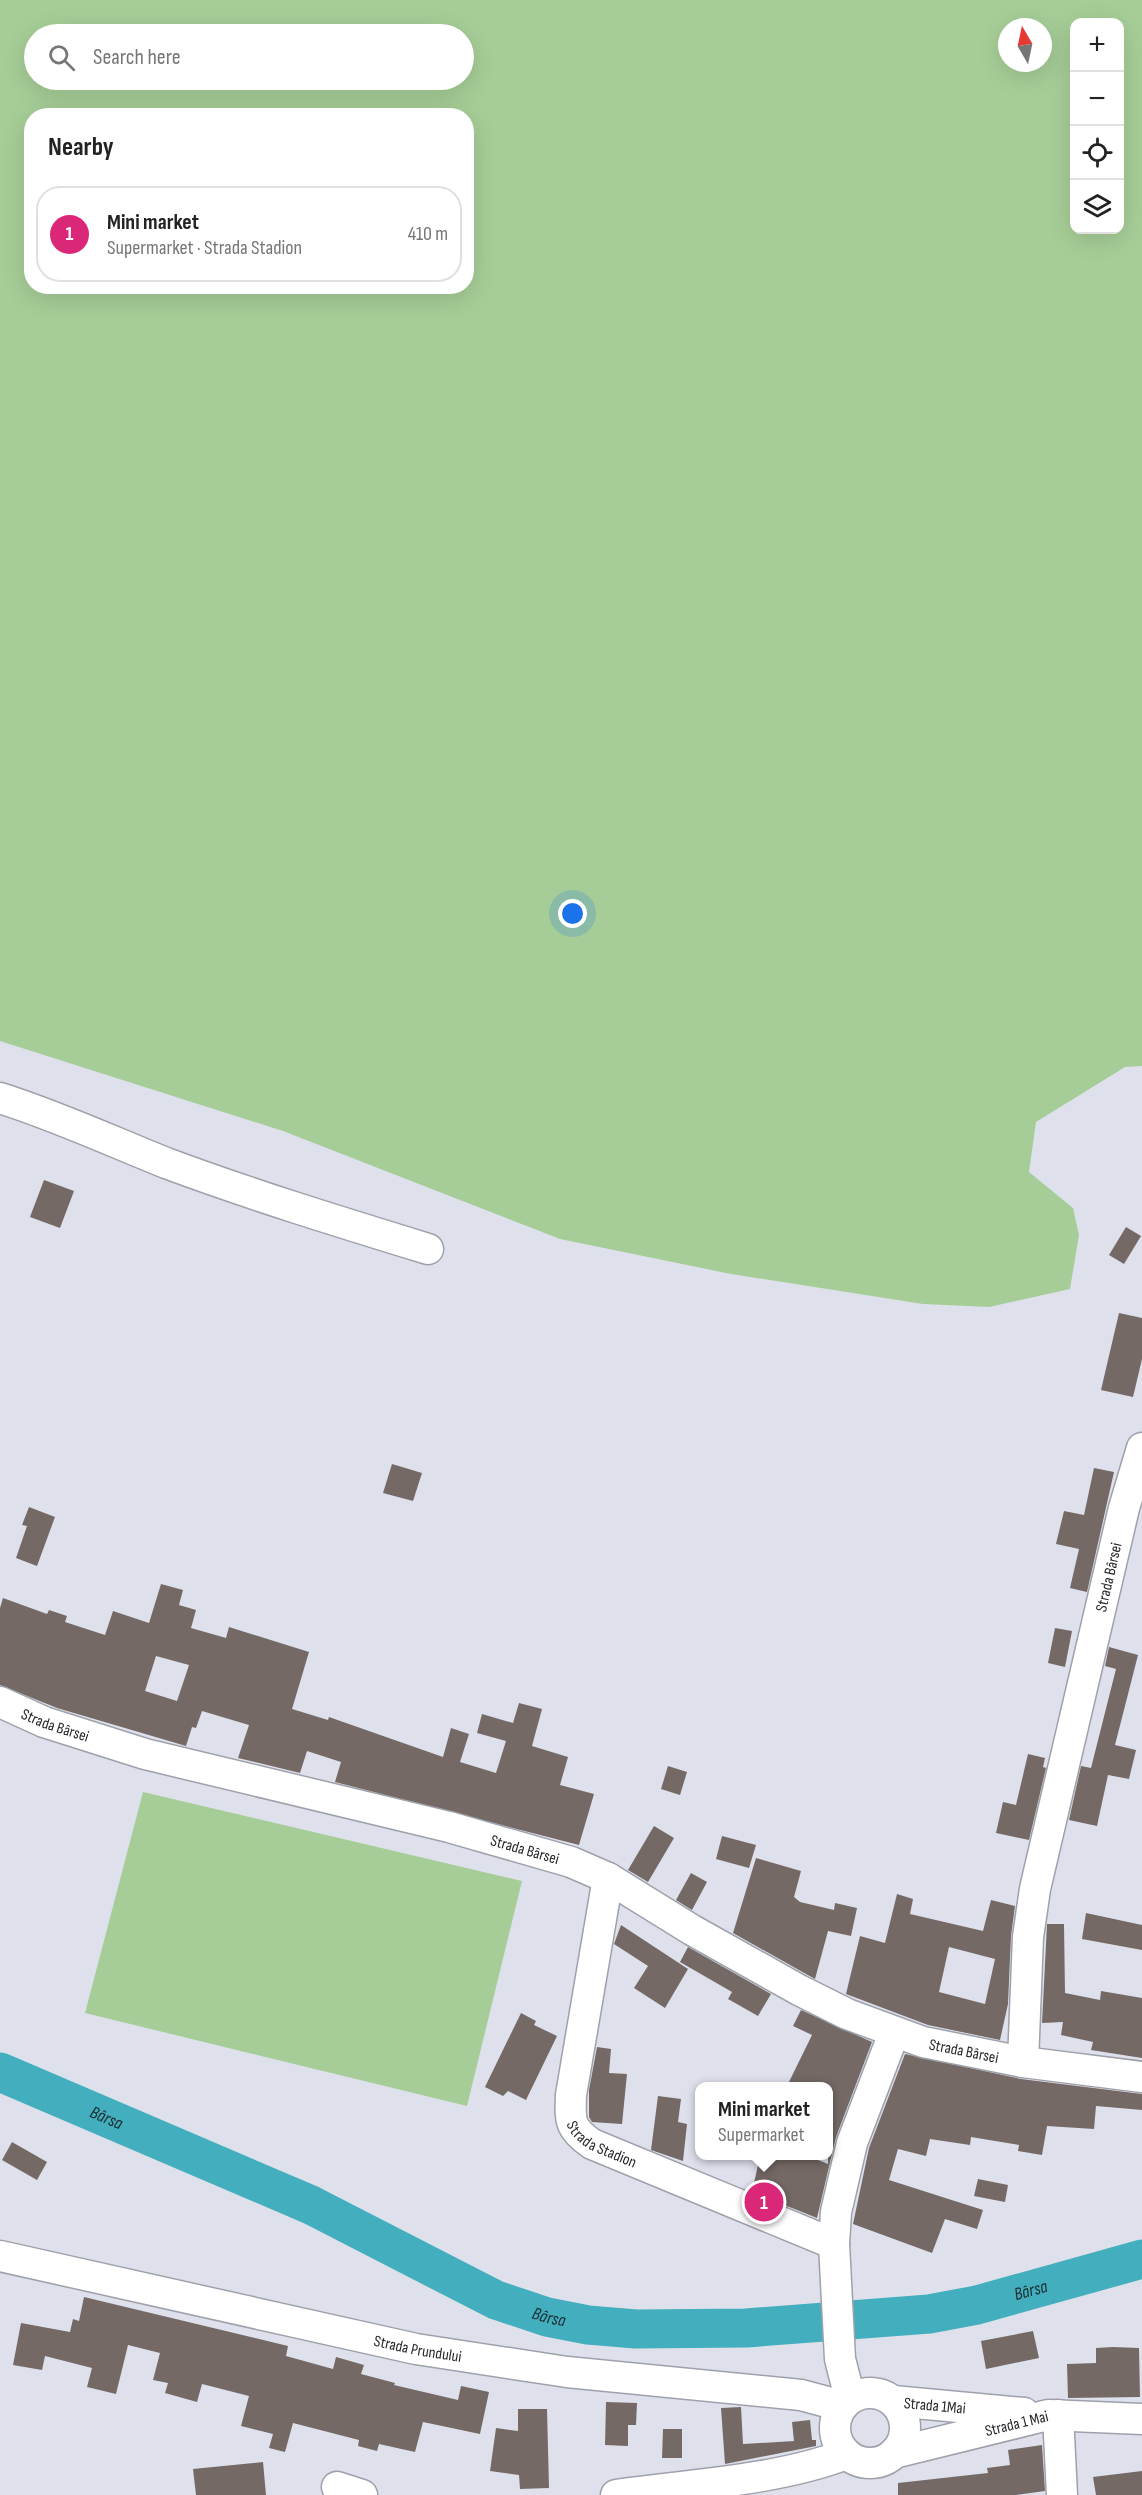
<!DOCTYPE html>
<html lang="en">
<head>
<meta charset="utf-8">
<style>
	:root { --surface:#fff; --page:#f6f6f6; --text:#222; --muted:#767676; --line:#e0e0e0; --accent:#db2777 }
	body { margin:0; font-family:"Sofia Sans Condensed",sans-serif; background:var(--page); color:var(--text) }
	.controls { position:absolute; right:18px; top:18px; display:grid; overflow:hidden; border-radius:12px; box-shadow:0 6px 24px #0002 }
	.controls button { width:54px; height:54px; display:grid; place-items:center; padding:0; border:0; border-bottom:2px solid var(--line); background:var(--surface); color:var(--text); font:30px sans-serif }
	.compass { position:absolute; left:998px; top:18px; width:54px; height:54px; border-radius:50%; background:var(--surface); box-shadow:0 6px 24px #0002; rotate:351deg }
	.you { position:absolute; left:573px; top:914px; width:21px; height:21px; margin:-15px; border:4px solid #fff; border-radius:50%; background:#1a73e8; box-shadow:0 0 0 9px #1a73e833 }
	.badge { display:grid; place-items:center; width:39px; height:39px; border-radius:50%; background:var(--accent); color:#fff; font-size:20px; font-weight:700 }
	.pin { position:absolute; translate:-50% -50%; border:3px solid #fff; box-shadow:0 2px 6px #0006 }
	.popup { position:absolute; left:695px; top:2082px; width:138px; height:78px; box-sizing:border-box; display:grid; place-content:center; border-radius:12px; background:var(--surface); filter:drop-shadow(0 2px 4px #0005); font-size:20px; white-space:nowrap; color:var(--muted) }
	.popup b { font-size:22px; color:var(--text) }
	.popup::after { content:''; position:absolute; left:50%; top:100%; margin-left:-12px; border:12px solid transparent; border-top-color:var(--surface) }
	.list { margin:0; padding:0; list-style:none }
	h2 { display:flex; justify-content:space-between; align-items:center; height:78px; margin:0; padding:0 24px; font-size:26px }
	h2 small { font-size:20px; font-weight:400; color:var(--muted) }
	.list li { display:grid; grid-template-columns:39px 1fr auto; gap:18px; align-items:center; box-sizing:border-box; height:96px; margin:0 12px 12px; padding:0 12px; border:2px solid var(--line); border-radius:24px }
	.list b { display:block; font-size:22px; white-space:nowrap }
	.list p { margin:0; font-size:20px; white-space:nowrap; color:var(--muted) }
	.list em { font-size:20px; font-style:normal; color:var(--muted) }
	.icon { flex:none; width:33px; height:33px; fill:none; stroke:currentColor; stroke-width:2; stroke-linecap:round; stroke-linejoin:round }
	.map { position:relative; flex:none; width:1142px; height:2495px; overflow:hidden }
	.search { position:absolute; background:var(--surface); box-shadow:0 6px 24px #0002; left:24px; top:24px; width:450px; height:66px; display:flex; align-items:center; gap:15px; box-sizing:border-box; padding:0 21px; border-radius:33px; color:var(--muted); font-size:22px }
	.panel { position:absolute; background:var(--surface); box-shadow:0 6px 24px #0002; left:24px; top:108px; width:450px; height:186px; border-radius:24px }
	.map>svg:first-child { display:block }
	.green { fill:#a6cd97; fill-rule:evenodd }
	.lines { fill:none; stroke-linecap:round; stroke-linejoin:round }
	.river { stroke:#43aebd; stroke-width:39 }
	.building { fill:#746965; fill-rule:evenodd }
	.minor-casing { stroke:#9ea1ab; stroke-width:33 }
	.minor { stroke:#fff; stroke-width:30 }
	.labels { text-anchor:middle; stroke-width:6; stroke-linejoin:round; paint-order:stroke }
	.street-label { font-size:16px; fill:#27282c; stroke:#fff }
	.water-label { font-size:18px; font-style:italic; fill:#1a2d30; stroke:#fff }
</style>
</head>
<body>
<div class="map">
<svg width="1142" height="2495" viewBox="0 0 1142 2495">
	<rect width="100%" height="100%" fill="#dee1ec"/>
	<g class="green">
		<path d="M 0,0 L 1142,0 L 1142,1066 L 1125,1067 L 1036,1122 L 1029,1172 L 1073,1208 L 1079,1235 L 1070,1289 L 989,1307 L 923,1304 L 731,1274 L 560,1239 L 283,1131 L 0,1041 ZM 1120,22 L 1120,230 L 1074,230 L 1074,22 ZM 1007,27 L 1043,27 L 1043,63 L 1007,63 ZM 34,34 L 464,34 L 464,80 L 34,80 ZM 32,116 L 466,116 L 466,286 L 32,286 Z"/>
		<path d="M 143,1792 L 522,1881 L 467,2106 L 85,2013 Z"/>
	</g>
	<g class="lines">
		<path class="river" id="s1" d="M 0,2072 L 311,2205 L 496,2300 L 547,2317 L 588,2325 L 636,2329 L 746,2328 L 929,2314 L 977,2305 L 1142,2259"/>
	</g>
	<g class="building">
		<path d="M 44,1180 L 74,1191 L 60,1228 L 30,1217 Z"/>
		<path d="M 1126,1227 L 1141,1236 L 1124,1264 L 1109,1255 Z"/>
		<path d="M 1119,1313 L 1142,1318 L 1142,1359 L 1133,1397 L 1101,1390 Z"/>
		<path d="M 392,1464 L 422,1473 L 413,1501 L 383,1493 Z"/>
		<path d="M 1094,1468 L 1114,1472 L 1087,1592 L 1070,1588 L 1079,1549 L 1056,1544 L 1064,1511 L 1084,1515 Z"/>
		<path d="M 29,1507 L 55,1517 L 37,1566 L 16,1558 L 27,1526 L 22,1525 Z"/>
		<path d="M 161,1584 L 183,1590 L 179,1605 L 196,1610 L 191,1628 L 226,1638 L 229,1627 L 309,1652 L 292,1709 L 328,1720 L 329,1717 L 443,1757 L 451,1728 L 469,1734 L 460,1762 L 496,1773 L 506,1741 L 477,1733 L 482,1714 L 513,1723 L 519,1703 L 542,1709 L 532,1746 L 568,1757 L 560,1785 L 594,1794 L 579,1845 L 335,1782 L 341,1762 L 307,1751 L 300,1773 L 238,1758 L 249,1725 L 202,1711 L 196,1728 L 192,1727 L 186,1746 L 57,1708 L 0,1685 L 0,1608 L 3,1598 L 47,1614 L 49,1610 L 67,1616 L 65,1622 L 105,1635 L 113,1611 L 149,1623 ZM 156,1656 L 189,1665 L 177,1701 L 145,1691 Z"/>
		<path d="M 1055,1628 L 1072,1631 L 1065,1667 L 1048,1663 Z"/>
		<path d="M 1109,1647 L 1138,1655 L 1115,1745 L 1136,1750 L 1129,1779 L 1108,1775 L 1097,1826 L 1069,1820 L 1081,1766 L 1091,1768 L 1116,1669 L 1105,1666 Z"/>
		<path d="M 1028,1754 L 1045,1758 L 1043,1767 L 1046,1768 L 1029,1840 L 996,1833 L 1003,1802 L 1016,1805 Z"/>
		<path d="M 668,1766 L 687,1772 L 680,1795 L 661,1789 Z"/>
		<path d="M 654,1826 L 674,1838 L 648,1882 L 628,1870 Z"/>
		<path d="M 722,1836 L 756,1845 L 749,1868 L 716,1859 Z"/>
		<path d="M 756,1858 L 801,1871 L 794,1897 L 800,1902 L 834,1910 L 835,1903 L 857,1908 L 851,1936 L 828,1931 L 815,1979 L 733,1933 Z"/>
		<path d="M 691,1873 L 707,1882 L 692,1910 L 676,1900 Z"/>
		<path d="M 897,1894 L 913,1899 L 910,1914 L 983,1931 L 991,1900 L 1015,1906 L 1011,1936 L 1008,2004 L 1000,2040 L 928,2025 L 846,1994 L 860,1936 L 885,1943 ZM 949,1947 L 995,1959 L 985,2004 L 939,1992 Z"/>
		<path d="M 1086,1913 L 1142,1925 L 1142,1950 L 1082,1939 Z"/>
		<path d="M 1047,1924 L 1064,1924 L 1065,1993 L 1100,2000 L 1101,1991 L 1142,1998 L 1142,2058 L 1091,2050 L 1093,2042 L 1061,2035 L 1063,2022 L 1042,2023 Z"/>
		<path d="M 621,1925 L 688,1969 L 665,2008 L 634,1988 L 648,1966 L 614,1944 Z"/>
		<path d="M 688,1947 L 771,1994 L 758,2016 L 728,1999 L 732,1992 L 680,1962 Z"/>
		<path d="M 801,2010 L 872,2042 L 836,2137 L 817,2218 L 752,2192 L 760,2156 L 808,2156 L 828,2164 L 828,2086 L 787,2086 L 812,2035 L 793,2026 Z"/>
		<path d="M 521,2013 L 536,2021 L 534,2025 L 557,2036 L 526,2100 L 508,2091 L 503,2096 L 485,2087 Z"/>
		<path d="M 597,2047 L 611,2049 L 609,2073 L 627,2074 L 622,2124 L 592,2122 L 589,2117 L 589,2090 Z"/>
		<path d="M 905,2054 L 1021,2079 L 1142,2094 L 1142,2110 L 1096,2106 L 1094,2129 L 1047,2126 L 1042,2155 L 1018,2151 L 1019,2145 L 971,2137 L 970,2145 L 930,2139 L 926,2156 L 898,2149 L 889,2180 L 983,2210 L 977,2229 L 945,2219 L 932,2253 L 853,2224 L 869,2148 Z"/>
		<path d="M 658,2096 L 681,2099 L 678,2122 L 687,2124 L 683,2161 L 651,2150 Z"/>
		<path d="M 12,2142 L 47,2162 L 37,2180 L 2,2160 Z"/>
		<path d="M 978,2179 L 1008,2185 L 1005,2202 L 974,2196 Z"/>
		<path d="M 84,2297 L 288,2346 L 286,2356 L 333,2369 L 336,2357 L 364,2365 L 361,2374 L 395,2383 L 394,2385 L 458,2400 L 461,2386 L 489,2392 L 480,2434 L 423,2422 L 415,2452 L 379,2444 L 377,2451 L 358,2446 L 359,2440 L 293,2423 L 285,2452 L 269,2448 L 273,2434 L 241,2426 L 249,2396 L 202,2384 L 197,2402 L 165,2393 L 168,2383 L 153,2380 L 160,2353 L 128,2345 L 116,2394 L 87,2387 L 92,2368 L 45,2356 L 42,2370 L 13,2365 L 21,2323 L 70,2332 L 73,2319 L 79,2321 Z"/>
		<path d="M 1033,2331 L 1039,2358 L 986,2369 L 981,2341 Z"/>
		<path d="M 1113,2347 L 1139,2348 L 1140,2397 L 1068,2398 L 1067,2364 L 1096,2363 L 1096,2348 Z"/>
		<path d="M 606,2402 L 637,2403 L 636,2425 L 628,2425 L 628,2446 L 605,2445 Z"/>
		<path d="M 741,2407 L 743,2444 L 794,2441 L 792,2422 L 810,2420 L 812,2440 L 816,2440 L 816,2446 L 725,2464 L 721,2408 Z"/>
		<path d="M 518,2409 L 547,2409 L 549,2488 L 520,2489 L 519,2475 L 490,2471 L 496,2428 L 518,2431 Z"/>
		<path d="M 663,2429 L 682,2429 L 682,2458 L 662,2458 Z"/>
		<path d="M 1042,2445 L 1045,2491 L 1016,2495 L 898,2495 L 898,2483 L 988,2473 L 987,2468 L 1010,2465 L 1008,2450 Z"/>
		<path d="M 263,2462 L 266,2495 L 196,2495 L 193,2469 Z"/>
		<path d="M 1142,2471 L 1142,2495 L 1096,2495 L 1093,2477 Z"/>
	</g>
	<g class="lines">
		<g class="minor-casing">
			<g id="minor">
				<path d="M 0,1098 C 57,1116 111,1141 166,1163 C 252,1195 340,1222 428,1249"/>
				<path id="s2" d="M 0,1702 L 44,1722 L 145,1754 L 449,1827 L 571,1862 L 608,1878 L 692,1930 L 799,1990 L 847,2014 L 923,2042 L 1023,2062 L 1142,2077"/>
				<path id="s3" d="M 608,1878 L 571,2095 C 570,2121 569,2128 592,2144 L 834,2244"/>
				<path id="s4" d="M 1023,2062 L 1028,1937 L 1035,1889 L 1124,1508 L 1142,1448"/>
				<path id="s5" d="M 0,2256 L 416,2349 L 567,2372 L 801,2395 L 842,2406"/>
				<circle cx="870" cy="2428" r="35"/>
				<path d="M 850,2398 L 840,2359 L 834,2244 L 836,2212 L 852,2143 L 894,2033"/>
				<path id="s6" d="M 893,2401 L 1024,2413"/>
				<path d="M 1058,2415 L 1062,2495"/>
				<path id="s7" d="M 894,2453 L 1048,2415 L 1142,2419"/>
				<path d="M 337,2487 L 362,2495"/>
				<path d="M 616,2495 C 688,2485 780,2480 846,2454"/>
			</g>
		</g>
		<use href="#minor" class="minor"/>
	</g>
	<g class="labels">
		<g class="street-label">
			<text dy="6" stroke="none"><textPath href="#s4" startOffset="494">Strada Bârsei</textPath></text>
			<text dy="6" stroke="none"><textPath href="#s2" startOffset="60">Strada Bârsei</textPath></text>
			<text dy="6" stroke="none"><textPath href="#s2" startOffset="546">Strada Bârsei</textPath></text>
			<text dy="6" stroke="none"><textPath href="#s2" startOffset="1032">Strada Bârsei</textPath></text>
			<text dy="6" stroke="none"><textPath href="#s3" startOffset="286">Strada Stadion</textPath></text>
			<text dy="6" stroke="none"><textPath href="#s5" startOffset="428">Strada Prundului</textPath></text>
			<text dy="6" stroke="none"><textPath href="#s6" startOffset="42">Strada 1Mai</textPath></text>
			<text dy="6" stroke="none"><textPath href="#s7" startOffset="126">Strada 1 Mai</textPath></text>
		</g>
		<g class="water-label">
			<text dy="6" stroke="none"><textPath href="#s1" startOffset="116">Bârsa</textPath></text>
			<text dy="6" stroke="none"><textPath href="#s1" startOffset="1088">Bârsa</textPath></text>
			<text dy="6" stroke="none"><textPath href="#s1" startOffset="602">Bârsa</textPath></text>
		</g>
	</g>
</svg>
<div class="controls">
<button>+</button>
<button>−</button>
<button><svg class="icon" aria-label="locate" viewBox="0 0 24 24"><circle cx="12" cy="12" r="6"/><path d="M12 2v4M12 18v4M2 12h4M18 12h4"/></svg></button>
<button><svg class="icon" aria-label="layers" viewBox="0 0 24 24"><path d="M12 4l9 5-9 5-9-5zM3 14l9 5 9-5"/></svg></button>
</div>
<svg class="compass" viewBox="-18 -18 36 36"><path d="M0-13l5 13h-10z" fill="#e53935"/><path d="M0 13l5-13h-10z" fill="#767676"/></svg>
<div class="you"></div>
<div class="pin badge" style="left:764px;top:2202px">1</div>
<div class="popup"><b>Mini market</b>Supermarket</div>
<div class="search"><svg class="icon" aria-label="search" viewBox="0 0 24 24"><circle cx="10" cy="10" r="6"/><path d="M15 15l6 6"/></svg>Search here</div>
<section class="panel">
<h2>Nearby<small></small></h2>
<ul class="list">
<li><span class="badge">1</span><div><b>Mini market</b><p>Supermarket · Strada Stadion</p></div><em>410 m</em></li>
</ul>
</section>
</div>
</body>
</html>
